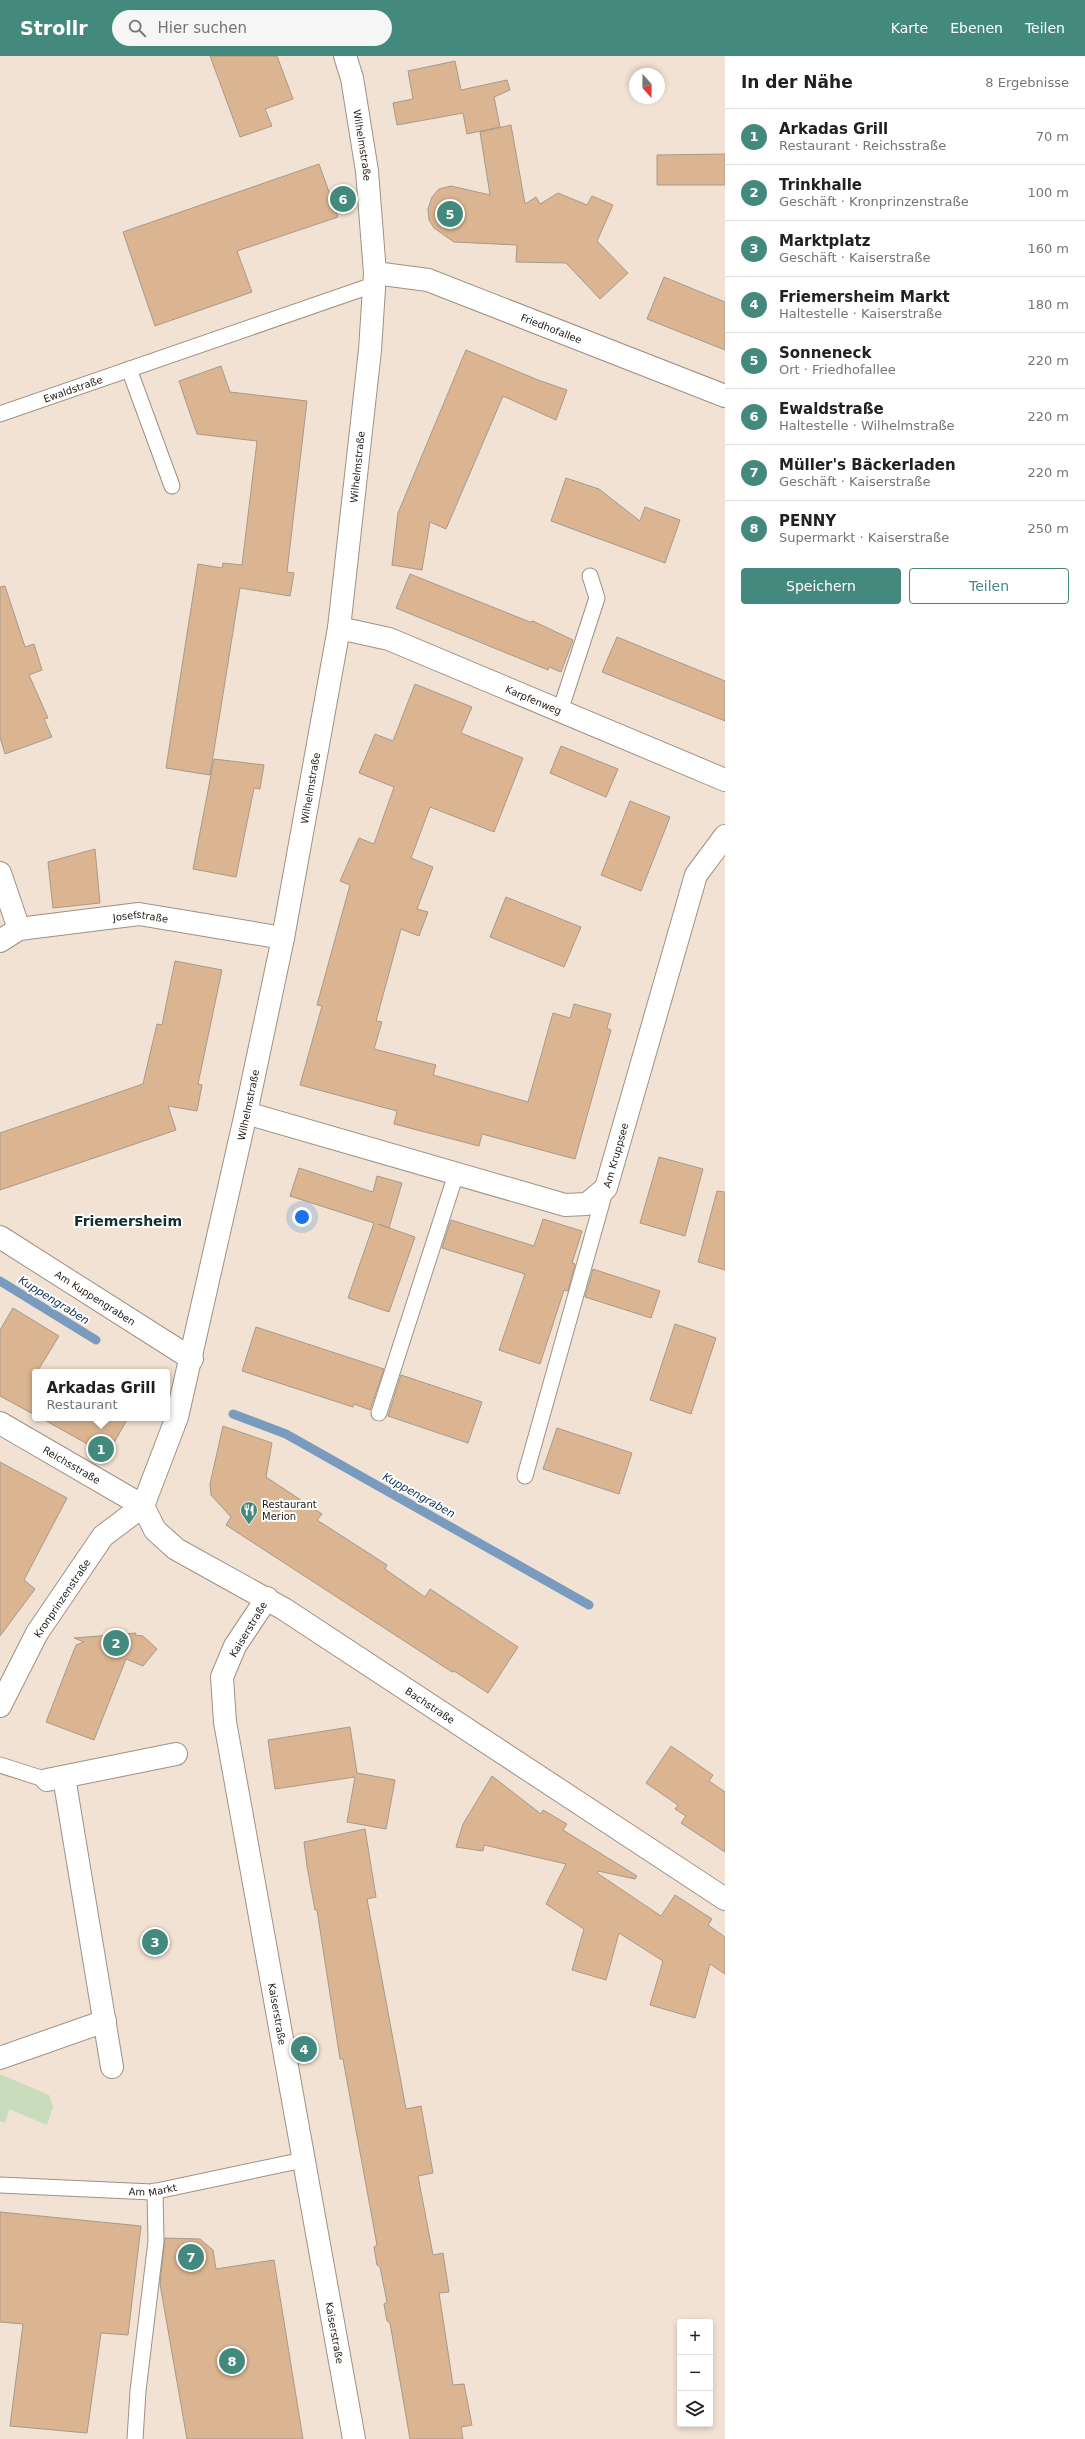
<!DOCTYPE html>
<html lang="de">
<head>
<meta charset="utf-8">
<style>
	:root { --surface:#fff; --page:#f6f6f6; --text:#202124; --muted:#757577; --line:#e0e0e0; --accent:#44897e }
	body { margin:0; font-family:"DejaVu Sans",sans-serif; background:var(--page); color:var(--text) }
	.controls { position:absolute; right:12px; bottom:12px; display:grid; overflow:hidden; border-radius:4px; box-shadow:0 2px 6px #0003 }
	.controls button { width:36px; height:36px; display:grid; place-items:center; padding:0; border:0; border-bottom:1px solid var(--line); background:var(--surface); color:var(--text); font:20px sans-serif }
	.compass { position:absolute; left:629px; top:12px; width:36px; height:36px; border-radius:50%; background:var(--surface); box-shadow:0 2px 6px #0003; rotate:160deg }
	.you { position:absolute; left:302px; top:1161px; width:14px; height:14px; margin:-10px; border:3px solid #fff; border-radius:50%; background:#1a73e8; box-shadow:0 0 0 6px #1a73e833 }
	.badge { display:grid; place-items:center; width:26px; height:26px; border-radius:50%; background:var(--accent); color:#fff; font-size:13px; font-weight:700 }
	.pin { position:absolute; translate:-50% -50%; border:2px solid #fff; box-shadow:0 1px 4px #0006 }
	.popup { position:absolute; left:32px; top:1313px; width:138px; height:52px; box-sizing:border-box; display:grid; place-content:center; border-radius:4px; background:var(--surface); filter:drop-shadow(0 1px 3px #0005); font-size:13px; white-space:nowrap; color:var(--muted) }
	.popup b { font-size:15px; color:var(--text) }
	.popup::after { content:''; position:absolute; left:50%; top:100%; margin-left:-8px; border:8px solid transparent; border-top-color:var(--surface) }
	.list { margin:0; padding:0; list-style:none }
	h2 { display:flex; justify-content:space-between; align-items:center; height:52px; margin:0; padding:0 16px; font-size:17px }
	h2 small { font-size:13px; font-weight:400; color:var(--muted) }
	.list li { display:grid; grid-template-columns:26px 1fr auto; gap:12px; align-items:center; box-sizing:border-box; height:56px; padding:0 16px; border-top:1px solid var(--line) }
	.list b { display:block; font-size:15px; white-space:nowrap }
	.list p { margin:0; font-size:13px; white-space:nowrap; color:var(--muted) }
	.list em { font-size:13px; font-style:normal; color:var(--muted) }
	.actions { display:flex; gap:8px; padding:12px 16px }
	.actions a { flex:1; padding:9px 0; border:1px solid var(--accent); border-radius:4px; text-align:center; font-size:14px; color:var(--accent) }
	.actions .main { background:var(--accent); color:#fff }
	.icon { flex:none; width:22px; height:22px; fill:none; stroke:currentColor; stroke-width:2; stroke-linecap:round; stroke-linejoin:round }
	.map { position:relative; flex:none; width:725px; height:2383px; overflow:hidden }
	header { display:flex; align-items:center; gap:24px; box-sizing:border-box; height:56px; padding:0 20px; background:var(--accent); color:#fff }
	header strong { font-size:19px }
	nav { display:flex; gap:22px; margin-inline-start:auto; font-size:14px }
	.search { width:280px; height:36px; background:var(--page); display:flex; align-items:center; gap:10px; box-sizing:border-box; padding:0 14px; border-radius:22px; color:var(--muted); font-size:15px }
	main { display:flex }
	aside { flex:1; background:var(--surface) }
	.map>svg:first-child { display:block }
	.green { fill:#c9ddbc }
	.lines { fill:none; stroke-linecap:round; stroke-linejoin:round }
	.stream { stroke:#789bbf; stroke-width:9 }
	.building { fill:#dbb591; stroke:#a8998b }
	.lane-casing { stroke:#9f9183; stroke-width:17 }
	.street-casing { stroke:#9f9183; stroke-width:24 }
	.secondary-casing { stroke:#9f9183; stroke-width:24 }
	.lane { stroke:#fff; stroke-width:15 }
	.street { stroke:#fff; stroke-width:22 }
	.secondary { stroke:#fff; stroke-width:22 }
	.labels { text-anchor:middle; stroke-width:4; stroke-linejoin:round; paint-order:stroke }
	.street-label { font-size:10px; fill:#1f1a14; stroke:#fff }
	.poi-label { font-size:10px; fill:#1f1a14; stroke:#fff; text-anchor:start }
	.water-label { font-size:11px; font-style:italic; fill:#083053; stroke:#fff }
	.district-label { font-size:14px; font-weight:bold; fill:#10312c; stroke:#fff }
</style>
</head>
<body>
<header>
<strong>Strollr</strong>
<div class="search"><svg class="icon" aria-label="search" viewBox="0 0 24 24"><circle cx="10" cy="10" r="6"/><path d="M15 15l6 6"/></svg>Hier suchen</div>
<nav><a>Karte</a><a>Ebenen</a><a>Teilen</a></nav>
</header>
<main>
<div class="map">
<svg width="725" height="2383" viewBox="0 0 725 2383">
	<rect width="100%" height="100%" fill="#f2e2d3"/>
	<path class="green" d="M 0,2018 L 49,2039 L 53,2051 L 47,2069 L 9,2053 L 5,2067 L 0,2065 Z"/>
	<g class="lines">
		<g class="stream">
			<path d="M 0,1225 L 96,1284"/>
			<path d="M 233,1358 L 286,1378 L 589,1549"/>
		</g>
	</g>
	<g class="building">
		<path d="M 210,0 L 277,0 L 293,43 L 265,53 L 272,70 L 240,81 Z"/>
		<path d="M 455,5 L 461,34 L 507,24 L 510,34 L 494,41 L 500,71 L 467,78 L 463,57 L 397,69 L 393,47 L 413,43 L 408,15 Z"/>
		<path d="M 511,69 L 525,148 L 536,141 L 540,148 L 558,137 L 587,149 L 592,140 L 613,149 L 597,185 L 628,217 L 600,243 L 566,207 L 516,206 L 517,189 L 454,186 L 434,172 L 429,164 L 428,153 L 432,141 L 439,133 L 451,130 L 490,139 L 480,76 Z"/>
		<path d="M 725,98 L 725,129 L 657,129 L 657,99 Z"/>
		<path d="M 319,108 L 338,161 L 237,195 L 252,236 L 155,270 L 123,176 Z"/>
		<path d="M 664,221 L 725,246 L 725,294 L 647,263 Z"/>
		<path d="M 466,294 L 538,324 L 567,334 L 556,364 L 503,340 L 446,473 L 430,466 L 422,514 L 392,509 L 398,457 Z"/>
		<path d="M 221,310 L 230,336 L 307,345 L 287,516 L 294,517 L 290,540 L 240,532 L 210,719 L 166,712 L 198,508 L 222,512 L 223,507 L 242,509 L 257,385 L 197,378 L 179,325 Z"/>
		<path d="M 566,422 L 599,433 L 640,465 L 645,451 L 680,464 L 665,507 L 551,465 Z"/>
		<path d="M 410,518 L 530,566 L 533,565 L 573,584 L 561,616 L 549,611 L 548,614 L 396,552 Z"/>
		<path d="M 5,530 L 25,591 L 34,588 L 42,614 L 29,619 L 48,662 L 44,663 L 52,681 L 5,698 L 0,681 L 0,531 Z"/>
		<path d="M 617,581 L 725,625 L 725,665 L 602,616 Z"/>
		<path d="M 415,628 L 472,651 L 461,677 L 523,702 L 494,776 L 430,751 L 411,802 L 433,811 L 417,853 L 428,856 L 419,880 L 401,873 L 376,965 L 382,966 L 374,993 L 436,1009 L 433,1019 L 528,1046 L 553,957 L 570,962 L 574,948 L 611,958 L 607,972 L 611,974 L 575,1103 L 482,1078 L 479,1090 L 394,1068 L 397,1055 L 300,1029 L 322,950 L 317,949 L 350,829 L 340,825 L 359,782 L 374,788 L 394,731 L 359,717 L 375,678 L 393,685 Z"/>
		<path d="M 561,690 L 618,713 L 606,741 L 550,717 Z"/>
		<path d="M 214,703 L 264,709 L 260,733 L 254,732 L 236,821 L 193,813 Z"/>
		<path d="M 630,745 L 670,761 L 641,835 L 601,819 Z"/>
		<path d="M 95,793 L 100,847 L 53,852 L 48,806 Z"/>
		<path d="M 506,841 L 581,871 L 564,911 L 490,881 Z"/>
		<path d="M 175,905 L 222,914 L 198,1028 L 202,1029 L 197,1055 L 168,1050 L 176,1074 L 0,1134 L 0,1077 L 143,1028 L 157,968 L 162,969 Z"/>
		<path d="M 659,1101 L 703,1113 L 685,1180 L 640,1167 Z"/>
		<path d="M 299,1112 L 373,1136 L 377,1120 L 402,1127 L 389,1172 L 378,1168 L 415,1181 L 389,1256 L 348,1242 L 374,1167 L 290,1140 Z"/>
		<path d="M 717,1135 L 725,1136 L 725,1214 L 698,1206 Z"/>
		<path d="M 543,1163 L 582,1175 L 572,1207 L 575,1208 L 568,1235 L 564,1234 L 540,1308 L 499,1294 L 525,1218 L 442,1192 L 451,1164 L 534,1190 Z"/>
		<path d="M 593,1213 L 660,1235 L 651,1262 L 585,1241 Z"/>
		<path d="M 13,1252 L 59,1280 L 37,1316 L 35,1316 L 35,1359 L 0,1340 L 0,1274 Z"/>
		<path d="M 675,1268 L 716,1282 L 691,1358 L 650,1344 Z"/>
		<path d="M 256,1271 L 384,1313 L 370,1354 L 354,1348 L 353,1351 L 242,1315 Z"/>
		<path d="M 401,1319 L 482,1346 L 468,1387 L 388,1360 Z"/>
		<path d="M 41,1362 L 128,1362 L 107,1399 Z"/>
		<path d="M 223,1370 L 272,1387 L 266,1421 L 322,1458 L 317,1464 L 387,1509 L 385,1513 L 425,1541 L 430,1533 L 518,1591 L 488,1637 L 454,1615 L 452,1616 L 226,1469 L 231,1461 L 211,1439 L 210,1428 Z"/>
		<path d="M 557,1372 L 632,1397 L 619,1438 L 543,1413 Z"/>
		<path d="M 0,1406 L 67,1442 L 24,1524 L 35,1533 L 0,1580 Z"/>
		<path d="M 136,1577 L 135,1579 L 143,1580 L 157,1593 L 143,1610 L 126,1603 L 94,1684 L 46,1666 L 76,1589 L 84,1586 L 74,1582 Z"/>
		<path d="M 350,1671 L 357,1717 L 395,1724 L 386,1773 L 347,1766 L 355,1721 L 275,1733 L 268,1684 Z"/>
		<path d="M 671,1690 L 713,1719 L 709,1725 L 725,1736 L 725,1796 L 681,1767 L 686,1760 L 675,1753 L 678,1749 L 646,1727 Z"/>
		<path d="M 492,1720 L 541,1758 L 543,1754 L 567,1768 L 563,1774 L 637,1820 L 635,1823 L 598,1815 L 597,1817 L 661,1860 L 675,1839 L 712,1863 L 708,1869 L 725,1881 L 725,1918 L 710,1908 L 695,1962 L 650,1949 L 663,1905 L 619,1877 L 606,1924 L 572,1914 L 584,1873 L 546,1848 L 566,1808 L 484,1789 L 483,1795 L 456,1791 L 463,1768 Z"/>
		<path d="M 365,1773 L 376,1841 L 367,1843 L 406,2053 L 421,2050 L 433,2117 L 418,2120 L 433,2199 L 443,2197 L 449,2236 L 439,2237 L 453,2329 L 464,2328 L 472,2369 L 461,2371 L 463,2383 L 410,2383 L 390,2267 L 387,2265 L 384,2248 L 387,2246 L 380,2211 L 377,2209 L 374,2191 L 377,2189 L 343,2003 L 340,2003 L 317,1854 L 315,1854 L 307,1810 L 304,1786 Z"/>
		<path d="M 0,2156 L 141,2170 L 128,2279 L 101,2277 L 87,2377 L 10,2370 L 23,2268 L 0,2266 Z"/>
		<path d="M 165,2182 L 200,2183 L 213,2194 L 216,2213 L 274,2204 L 303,2383 L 187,2383 L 160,2228 Z"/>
	</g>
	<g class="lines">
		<g class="lane-casing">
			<g id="lane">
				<path d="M 129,313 L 172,430"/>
				<path id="s1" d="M 0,358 L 373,229"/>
				<path d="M 560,655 L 597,542 L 590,520"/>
				<path d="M 379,1357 L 456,1118"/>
				<path d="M 525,1420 L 606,1132"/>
				<path d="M 0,1709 L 47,1724"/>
				<path id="s2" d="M 0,2129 L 152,2136 L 303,2104"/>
				<path d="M 135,2383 L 138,2335 L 156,2185 L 155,2135"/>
			</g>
		</g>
		<g class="street-casing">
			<g id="street">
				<path id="s3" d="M 375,217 L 428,224 L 725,340"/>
				<path id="s4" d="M 339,572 L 389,583 L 725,724"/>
				<path d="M 0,817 L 19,873"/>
				<path id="s5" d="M 0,885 L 19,873 L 139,858 L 283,882"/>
				<path id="s6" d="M 246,1057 L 565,1149 L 587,1148 L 606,1132 L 696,819 L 725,780"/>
				<path id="s7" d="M 0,1181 L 192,1303"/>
				<path id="s8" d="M 0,1367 L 143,1450 L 103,1480 L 37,1577 L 0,1650"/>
				<path id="s9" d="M 267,1542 L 235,1590 L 222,1621 L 225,1666 L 354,2383"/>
				<path d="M 64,1721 L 112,2011"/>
				<path d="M 47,1724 L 176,1698"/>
				<path d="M 0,2002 L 105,1965"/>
			</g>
		</g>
		<g class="secondary-casing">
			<g id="secondary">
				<path id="s10" d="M 345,0 L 352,22 L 367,115 L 375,217 L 370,294 L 339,572 L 283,882 L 246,1057 L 177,1361 L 143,1450 L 155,1474 L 176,1493 L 284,1553 L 725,1843"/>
			</g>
		</g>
		<use href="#lane" class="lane"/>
		<use href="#street" class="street"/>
		<use href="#secondary" class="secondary"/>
	</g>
	<defs>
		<g id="restaurant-pin" transform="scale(0.9)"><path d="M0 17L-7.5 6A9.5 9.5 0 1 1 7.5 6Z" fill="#44897e" stroke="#fff"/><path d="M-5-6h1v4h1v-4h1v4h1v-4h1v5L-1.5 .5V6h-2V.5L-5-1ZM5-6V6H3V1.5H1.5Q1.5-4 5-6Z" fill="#fff"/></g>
	</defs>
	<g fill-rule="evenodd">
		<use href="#restaurant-pin" x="249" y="1454"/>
	</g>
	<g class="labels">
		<g class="street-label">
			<text dy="4" stroke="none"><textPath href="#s10" startOffset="91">Wilhelmstraße</textPath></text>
			<text dy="4" stroke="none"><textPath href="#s3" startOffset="186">Friedhofallee</textPath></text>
			<text dy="4" stroke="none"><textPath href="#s1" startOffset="77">Ewaldstraße</textPath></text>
			<text transform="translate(357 411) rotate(-84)" y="4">Wilhelmstraße</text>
			<text dy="4" stroke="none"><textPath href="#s4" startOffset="208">Karpfenweg</textPath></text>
			<text transform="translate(310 732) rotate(-80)" y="4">Wilhelmstraße</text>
			<text dy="4" stroke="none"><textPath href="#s5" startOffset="145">Josefstraße</textPath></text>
			<text transform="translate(248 1049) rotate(-78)" y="4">Wilhelmstraße</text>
			<text dy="4" stroke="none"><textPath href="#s6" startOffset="413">Am Kruppsee</textPath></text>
			<text dy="4" stroke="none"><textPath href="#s7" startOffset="113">Am Kuppengraben</textPath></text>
			<text dy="4" stroke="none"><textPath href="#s8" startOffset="83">Reichsstraße</textPath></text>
			<text transform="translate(62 1542) rotate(-56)" y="4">Kronprinzenstraße</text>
			<text transform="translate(248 1573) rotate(-59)" y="4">Kaiserstraße</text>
			<text dy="4" stroke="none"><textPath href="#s10" startOffset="1831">Bachstraße</textPath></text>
			<text dy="4" stroke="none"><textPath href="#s9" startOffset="433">Kaiserstraße</textPath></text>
			<text dy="4" stroke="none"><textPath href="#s2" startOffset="153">Am Markt</textPath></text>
			<text dy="4" stroke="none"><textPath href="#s9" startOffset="757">Kaiserstraße</textPath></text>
		</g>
		<g class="poi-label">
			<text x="262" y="1452">Restaurant<tspan x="262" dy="12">Merion</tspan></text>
		</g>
		<g class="water-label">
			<text transform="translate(54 1244) rotate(32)" y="4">Kuppengraben</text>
			<text transform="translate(419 1439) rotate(29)" y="4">Kuppengraben</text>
		</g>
		<g class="district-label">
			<text x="128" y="1170">Friemersheim</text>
		</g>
	</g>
</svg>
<div class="controls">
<button>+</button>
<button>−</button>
<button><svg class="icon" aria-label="layers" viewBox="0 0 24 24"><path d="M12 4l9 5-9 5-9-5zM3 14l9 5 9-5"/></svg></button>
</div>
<svg class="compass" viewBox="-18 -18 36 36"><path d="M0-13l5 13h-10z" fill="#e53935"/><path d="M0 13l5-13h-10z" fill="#757577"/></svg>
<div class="you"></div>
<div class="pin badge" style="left:101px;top:1393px">1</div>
<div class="popup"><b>Arkadas Grill</b>Restaurant</div>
<div class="pin badge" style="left:116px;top:1587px">2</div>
<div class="pin badge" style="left:155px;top:1886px">3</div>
<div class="pin badge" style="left:304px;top:1993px">4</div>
<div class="pin badge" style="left:450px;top:158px">5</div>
<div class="pin badge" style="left:343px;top:143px">6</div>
<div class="pin badge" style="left:191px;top:2201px">7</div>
<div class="pin badge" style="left:232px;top:2305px">8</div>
</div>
<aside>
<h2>In der Nähe<small>8 Ergebnisse</small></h2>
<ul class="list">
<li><span class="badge">1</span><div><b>Arkadas Grill</b><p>Restaurant · Reichsstraße</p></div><em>70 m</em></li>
<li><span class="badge">2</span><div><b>Trinkhalle</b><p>Geschäft · Kronprinzenstraße</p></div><em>100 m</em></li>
<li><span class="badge">3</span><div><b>Marktplatz</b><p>Geschäft · Kaiserstraße</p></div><em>160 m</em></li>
<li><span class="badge">4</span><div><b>Friemersheim Markt</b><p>Haltestelle · Kaiserstraße</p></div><em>180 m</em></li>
<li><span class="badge">5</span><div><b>Sonneneck</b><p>Ort · Friedhofallee</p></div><em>220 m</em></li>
<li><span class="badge">6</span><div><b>Ewaldstraße</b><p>Haltestelle · Wilhelmstraße</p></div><em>220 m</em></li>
<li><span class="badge">7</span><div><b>Müller's Bäckerladen</b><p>Geschäft · Kaiserstraße</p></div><em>220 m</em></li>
<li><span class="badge">8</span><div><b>PENNY</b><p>Supermarkt · Kaiserstraße</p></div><em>250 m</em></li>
</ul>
<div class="actions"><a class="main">Speichern</a><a>Teilen</a></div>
</aside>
</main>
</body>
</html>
